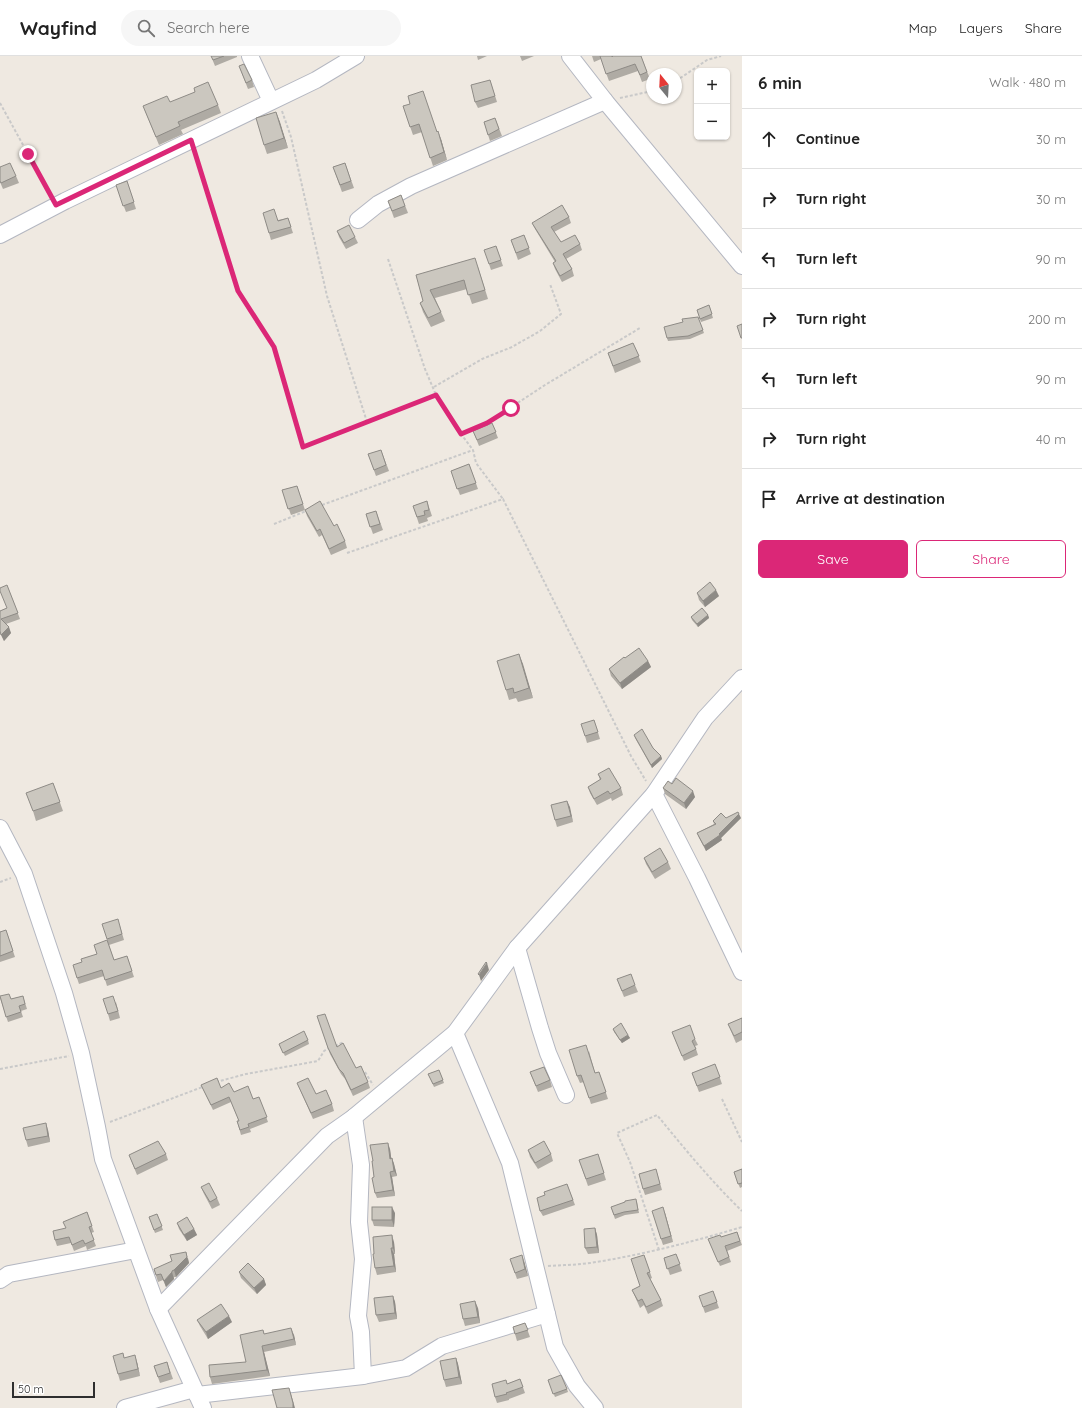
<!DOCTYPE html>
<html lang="en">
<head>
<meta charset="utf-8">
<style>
	:root { --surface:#fff; --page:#f6f6f6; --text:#222; --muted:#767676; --line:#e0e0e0; --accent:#db2777 }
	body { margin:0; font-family:Quicksand,sans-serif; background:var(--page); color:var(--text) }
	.controls { position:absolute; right:12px; top:12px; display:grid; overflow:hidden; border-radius:6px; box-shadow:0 1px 3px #0004 }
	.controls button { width:36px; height:36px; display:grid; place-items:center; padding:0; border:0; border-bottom:1px solid var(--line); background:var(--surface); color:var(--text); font:20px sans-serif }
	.compass { position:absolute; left:646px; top:12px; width:36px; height:36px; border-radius:50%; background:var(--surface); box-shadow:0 1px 3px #0004; rotate:342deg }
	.scale { position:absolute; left:12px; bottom:10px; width:83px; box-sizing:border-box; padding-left:4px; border:2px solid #2e2e2e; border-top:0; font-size:11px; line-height:14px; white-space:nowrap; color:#2e2e2e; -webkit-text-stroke:3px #fff; paint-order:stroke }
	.stop { position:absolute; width:12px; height:12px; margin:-9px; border:3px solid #db2777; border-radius:50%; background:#fff }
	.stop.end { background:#db2777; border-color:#fff; box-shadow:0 1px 4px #0008 }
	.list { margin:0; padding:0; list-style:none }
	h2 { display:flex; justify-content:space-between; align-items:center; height:52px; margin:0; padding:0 16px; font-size:17px }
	h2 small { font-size:13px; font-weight:400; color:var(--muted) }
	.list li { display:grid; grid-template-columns:26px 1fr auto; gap:12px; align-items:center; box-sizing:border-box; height:60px; padding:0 16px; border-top:1px solid var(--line) }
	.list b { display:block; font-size:15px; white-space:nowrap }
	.list em { font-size:13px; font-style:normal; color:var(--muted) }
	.actions { display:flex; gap:8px; padding:12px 16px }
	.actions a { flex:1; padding:9px 0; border:1px solid var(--accent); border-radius:6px; text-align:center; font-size:14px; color:var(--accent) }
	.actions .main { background:var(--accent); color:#fff }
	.icon { flex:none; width:22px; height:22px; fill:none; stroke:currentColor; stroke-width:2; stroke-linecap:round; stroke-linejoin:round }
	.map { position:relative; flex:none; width:742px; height:1352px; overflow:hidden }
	header { display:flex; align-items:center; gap:24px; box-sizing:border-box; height:56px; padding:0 20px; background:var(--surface); border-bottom:1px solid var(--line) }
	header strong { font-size:19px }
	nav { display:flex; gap:22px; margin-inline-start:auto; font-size:14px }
	.search { width:280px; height:36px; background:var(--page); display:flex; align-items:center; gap:10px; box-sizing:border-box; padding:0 14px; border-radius:22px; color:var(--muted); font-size:15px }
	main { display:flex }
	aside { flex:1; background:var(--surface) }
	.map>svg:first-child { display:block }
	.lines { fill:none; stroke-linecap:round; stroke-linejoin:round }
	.minor-casing { stroke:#b4b7c1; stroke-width:18 }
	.path { stroke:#c9c9c9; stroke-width:2; stroke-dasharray:3 2; stroke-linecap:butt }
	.minor { stroke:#fff; stroke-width:16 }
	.wall { fill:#afaba4 }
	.shaded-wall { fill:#8e8b86 }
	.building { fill:#cbc7bf; stroke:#8e8b86 }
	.route { stroke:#db2777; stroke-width:5 }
</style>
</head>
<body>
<header>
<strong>Wayfind</strong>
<div class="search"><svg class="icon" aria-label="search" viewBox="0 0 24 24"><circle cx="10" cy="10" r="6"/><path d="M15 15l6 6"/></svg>Search here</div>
<nav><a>Map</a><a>Layers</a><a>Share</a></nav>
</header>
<main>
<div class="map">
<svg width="742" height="1352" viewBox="0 0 742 1352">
	<rect width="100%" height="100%" fill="#efe9e1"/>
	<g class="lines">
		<g class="minor-casing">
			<g id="minor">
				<path d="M 250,0 L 271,45"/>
				<path d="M 570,0 L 605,45 L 742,210"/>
				<path d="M 358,164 L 378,148 L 411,130 L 605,45"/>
				<path d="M 0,179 L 65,145 L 316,24 L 356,0"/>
				<path d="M 654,738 L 697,822 L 742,916"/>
				<path d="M 0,772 L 24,818 L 64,937 L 81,997 L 97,1071 L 103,1103 L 158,1253 L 203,1352"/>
				<path d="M 517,892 L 540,972 L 548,997 L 566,1039"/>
				<path d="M 455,977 L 510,1107 L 555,1291 L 577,1330 L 595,1352"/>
				<path d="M 0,1224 L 9,1218 L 136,1194"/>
				<path d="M 158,1253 L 327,1080 L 354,1061 L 455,977 L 517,892 L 654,738 L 705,662 L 742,622"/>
				<path d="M 363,1320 L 406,1312 L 442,1290 L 547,1258"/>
				<path d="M 197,1339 L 363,1320 L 361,1276 L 358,1260 L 363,1203 L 359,1166 L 361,1109 L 354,1061"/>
				<path d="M 125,1352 L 194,1333"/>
			</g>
		</g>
		<g class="path">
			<path d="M 676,25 L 707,4 L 721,0"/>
			<path d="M 620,42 L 652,35"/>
			<path d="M 0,47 L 50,138"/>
			<path d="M 282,55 L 291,81 L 327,240 L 367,366"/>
			<path d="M 195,96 L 238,235 L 274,291 L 303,391 L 436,339"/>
			<path d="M 388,203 L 425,313 L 436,339 L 461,378 L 473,394 L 476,407 L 503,443"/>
			<path d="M 434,331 L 482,303 L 512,291 L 540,275 L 561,258 L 550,228"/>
			<path d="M 461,378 L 487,367 L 545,329 L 640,272"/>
			<path d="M 322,449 L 473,394"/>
			<path d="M 274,468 L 306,455"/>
			<path d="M 347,497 L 503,443 L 631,700 L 646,725"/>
			<path d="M 0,826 L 11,822"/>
			<path d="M 335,990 L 344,986"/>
			<path d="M 0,1013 L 69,1000"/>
			<path d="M 365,1016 L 373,1029"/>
			<path d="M 216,1026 L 246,1018 L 318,1005 L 324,995 L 329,992"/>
			<path d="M 722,1043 L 742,1086"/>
			<path d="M 110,1066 L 205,1030"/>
			<path d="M 659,1194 L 630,1106 L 617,1077 L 657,1059 C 684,1092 711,1125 742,1155"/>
			<path d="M 548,1210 C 562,1209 576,1209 590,1207 C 642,1199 692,1186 742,1171"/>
		</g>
		<use href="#minor" class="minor"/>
	</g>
	<g class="wall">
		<path d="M 211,0 L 237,0 L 237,1 L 215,10 Z"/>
		<path d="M 477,0 L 487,0 L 478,4 Z"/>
		<path d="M 520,0 L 534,0 L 522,5 Z"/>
		<path d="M 592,0 L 612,0 L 612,1 L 641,0 L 650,23 L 642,26 L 638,15 L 609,25 L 601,3 L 594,6 Z"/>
		<path d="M 239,10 L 252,24 L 254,31 L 248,33 Z"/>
		<path d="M 490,24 L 497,46 L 478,52 L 475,46 Z"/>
		<path d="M 170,46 L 218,49 L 221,57 L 181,74 L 183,78 L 159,89 L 143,50 Z"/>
		<path d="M 403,50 L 437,76 L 441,83 L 447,104 L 433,110 L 422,76 L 413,79 Z"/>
		<path d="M 276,56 L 288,92 L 267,98 L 264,89 Z"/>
		<path d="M 495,62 L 502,80 L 490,85 L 484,66 Z"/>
		<path d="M 345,107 L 354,132 L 342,136 L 333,111 Z"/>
		<path d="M 0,111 L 16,120 L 19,127 L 3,133 L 0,126 Z"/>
		<path d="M 127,125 L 136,153 L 126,156 L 116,129 Z"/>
		<path d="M 401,139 L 408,157 L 394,162 L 388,145 Z"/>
		<path d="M 569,161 L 571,167 L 554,176 L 561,186 L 580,188 L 582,194 L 566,203 L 572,213 L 574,220 L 562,226 L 555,213 L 553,207 L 555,206 L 535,173 L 532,167 Z"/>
		<path d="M 288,162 L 293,177 L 271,184 L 269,177 L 278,164 Z"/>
		<path d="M 337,175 L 355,181 L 358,187 L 346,193 L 339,181 Z"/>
		<path d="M 524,179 L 531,198 L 518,204 L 511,184 Z"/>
		<path d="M 496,190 L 503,210 L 491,214 L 489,208 Z"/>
		<path d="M 478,211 L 488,243 L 472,248 L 467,233 L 435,242 L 441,256 L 445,265 L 431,271 L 423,256 L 420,247 L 423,245 L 416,219 Z"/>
		<path d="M 709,249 L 713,262 L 701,266 L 697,254 Z"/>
		<path d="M 698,261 L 704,277 L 690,283 L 668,285 L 667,282 Z"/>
		<path d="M 633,287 L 641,306 L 615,317 L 608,297 Z"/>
		<path d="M 492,367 L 498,382 L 479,390 L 473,375 Z"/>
		<path d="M 381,394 L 389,415 L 376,420 L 368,398 Z"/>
		<path d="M 469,408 L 478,433 L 460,439 L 451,415 Z"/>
		<path d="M 297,430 L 305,454 L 291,459 L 282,434 Z"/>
		<path d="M 427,445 L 432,460 L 427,462 L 428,465 L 419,468 L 413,450 Z"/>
		<path d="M 305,454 L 334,470 L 345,485 L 347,492 L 331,499 L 322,479 L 319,481 L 307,460 Z"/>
		<path d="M 376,455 L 383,474 L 373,478 L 366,458 Z"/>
		<path d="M 7,529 L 20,563 L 6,568 L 11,577 L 4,585 L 0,575 L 0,555 L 7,552 Z"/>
		<path d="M 697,537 L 719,540 L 705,551 L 699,544 Z"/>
		<path d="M 708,559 L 709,562 L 698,571 L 692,564 L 691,561 Z"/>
		<path d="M 519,598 L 533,642 L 518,646 L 516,642 L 509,644 L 506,634 Z"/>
		<path d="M 625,602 L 648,605 L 651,611 L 622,633 L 611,620 L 609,613 Z"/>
		<path d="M 594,664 L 600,683 L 587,687 L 585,680 Z"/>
		<path d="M 634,679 L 653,692 L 661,700 L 662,703 L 652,712 L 635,682 Z"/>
		<path d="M 598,718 L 621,732 L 623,739 L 612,745 L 611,742 L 597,749 L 590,737 L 588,731 L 600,724 Z"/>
		<path d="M 53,727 L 63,755 L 36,765 L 33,755 Z"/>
		<path d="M 672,728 L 695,741 L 686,753 L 665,738 L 663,732 Z"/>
		<path d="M 567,745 L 573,766 L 557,771 L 555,764 Z"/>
		<path d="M 726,762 L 741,762 L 721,782 L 722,784 L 706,795 L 699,782 L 697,777 L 714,768 L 713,765 Z"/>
		<path d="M 644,802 L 668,806 L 671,813 L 655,823 L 646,808 Z"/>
		<path d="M 120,870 L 124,884 L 109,889 L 114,904 L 127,900 L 134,921 L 107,930 L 104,920 L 79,928 L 77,922 L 82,906 L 97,898 L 107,884 L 107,883 Z"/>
		<path d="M 6,874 L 15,901 L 0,906 L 0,876 Z"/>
		<path d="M 617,923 L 635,929 L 638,936 L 624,941 Z"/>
		<path d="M 23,940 L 27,953 L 21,955 L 23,961 L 8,966 L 0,942 L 11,943 Z"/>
		<path d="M 116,946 L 120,962 L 110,965 L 108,958 Z"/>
		<path d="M 317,960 L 337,991 L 368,1026 L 370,1032 L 353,1040 L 345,1023 L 341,1018 L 330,998 Z"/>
		<path d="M 742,962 L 742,984 L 736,987 L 728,968 Z"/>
		<path d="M 613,973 L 628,979 L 630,982 L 622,987 L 614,976 Z"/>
		<path d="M 672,976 L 695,983 L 698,989 L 695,990 L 698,999 L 684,1005 Z"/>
		<path d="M 308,984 L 309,988 L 285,1000 L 279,988 Z"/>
		<path d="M 589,995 L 595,1017 L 599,1016 L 608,1043 L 591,1048 L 584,1026 L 580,1027 L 577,1020 Z"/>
		<path d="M 715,1008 L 722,1028 L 699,1036 L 692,1017 Z"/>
		<path d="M 439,1014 L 444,1027 L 434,1031 L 428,1018 Z"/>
		<path d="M 530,1016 L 550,1024 L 552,1031 L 538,1036 Z"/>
		<path d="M 297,1027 L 332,1048 L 334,1055 L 313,1063 Z"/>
		<path d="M 201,1029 L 221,1032 L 234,1036 L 253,1043 L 259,1041 L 268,1066 L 250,1073 L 251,1076 L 241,1079 L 237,1065 L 239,1065 L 231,1046 L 213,1054 Z"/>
		<path d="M 48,1074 L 50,1086 L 28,1091 L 26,1084 Z"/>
		<path d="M 390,1093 L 391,1102 L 392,1102 L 394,1108 L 397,1120 L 392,1121 L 395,1140 L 377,1142 L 375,1137 L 373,1105 Z"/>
		<path d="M 528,1094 L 551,1098 L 553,1105 L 538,1113 L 530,1101 Z"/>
		<path d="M 166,1098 L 168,1104 L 137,1119 L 129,1099 Z"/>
		<path d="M 598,1098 L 606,1124 L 588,1130 L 579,1104 Z"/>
		<path d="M 656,1113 L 662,1134 L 645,1139 L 643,1133 Z"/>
		<path d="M 742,1113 L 742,1131 L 740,1132 L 734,1116 Z"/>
		<path d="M 567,1128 L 575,1149 L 543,1160 L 540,1155 L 545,1139 Z"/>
		<path d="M 201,1131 L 217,1142 L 220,1149 L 212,1153 L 204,1138 Z"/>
		<path d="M 637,1146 L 639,1157 L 625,1159 L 615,1163 L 611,1151 Z"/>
		<path d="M 87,1156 L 94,1176 L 91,1177 L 96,1190 L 87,1194 L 86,1190 L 74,1195 L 71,1187 L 57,1190 L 55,1184 L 66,1172 Z"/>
		<path d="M 395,1157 L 394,1171 L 374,1170 L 372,1164 Z"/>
		<path d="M 665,1157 L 673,1186 L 663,1189 L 661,1183 Z"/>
		<path d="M 157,1158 L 163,1174 L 155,1177 L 149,1161 Z"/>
		<path d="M 177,1167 L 194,1173 L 197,1179 L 187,1185 L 179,1173 Z"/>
		<path d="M 595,1172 L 597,1179 L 599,1197 L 588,1198 L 585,1192 Z"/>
		<path d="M 737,1176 L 742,1189 L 727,1195 L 731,1206 L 720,1210 L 708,1183 L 721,1181 Z"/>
		<path d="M 394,1186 L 395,1198 L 394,1198 L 396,1216 L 377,1219 L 375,1212 L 374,1198 Z"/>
		<path d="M 676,1198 L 682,1215 L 670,1219 L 664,1202 Z"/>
		<path d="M 644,1199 L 652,1222 L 650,1223 L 661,1244 L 663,1250 L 648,1258 L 644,1249 L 640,1252 L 632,1234 L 640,1230 Z"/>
		<path d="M 188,1202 L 189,1207 L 176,1221 L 174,1221 L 174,1223 L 166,1231 L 163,1224 L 158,1226 L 154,1213 Z"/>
		<path d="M 510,1203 L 524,1205 L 528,1220 L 517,1223 Z"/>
		<path d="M 239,1216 L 264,1223 L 266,1229 L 257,1238 L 241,1222 Z"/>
		<path d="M 713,1235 L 719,1252 L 705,1257 L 703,1251 Z"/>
		<path d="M 393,1240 L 395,1246 L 397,1263 L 379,1266 L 376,1259 Z"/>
		<path d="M 478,1252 L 480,1267 L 465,1270 L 463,1263 Z"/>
		<path d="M 197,1264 L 232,1266 L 208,1283 L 200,1270 Z"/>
		<path d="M 525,1267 L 530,1281 L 517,1285 L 513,1271 Z"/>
		<path d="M 263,1274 L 264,1278 L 294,1279 L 296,1289 L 264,1296 L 270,1320 L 212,1328 L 210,1321 L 246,1306 Z"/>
		<path d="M 125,1302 L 137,1306 L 140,1320 L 120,1325 L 118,1318 Z"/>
		<path d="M 456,1302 L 458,1308 L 462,1328 L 446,1331 L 444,1324 Z"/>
		<path d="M 167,1306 L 173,1323 L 160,1327 L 154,1310 Z"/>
		<path d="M 520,1323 L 525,1337 L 509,1343 L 509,1344 L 497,1347 L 495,1341 L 507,1328 Z"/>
		<path d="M 548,1324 L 567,1333 L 568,1336 L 555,1341 Z"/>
	</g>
	<g class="shaded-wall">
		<path d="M 276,56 L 280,66 L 288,92 L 284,82 Z"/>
		<path d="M 438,75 L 441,83 L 447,104 L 444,96 Z"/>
		<path d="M 716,534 L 719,540 L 705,551 L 703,545 Z"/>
		<path d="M 708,559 L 709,562 L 698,571 L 697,568 Z"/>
		<path d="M 9,571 L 11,577 L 4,585 L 1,579 Z"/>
		<path d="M 519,598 L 523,608 L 533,642 L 529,632 Z"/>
		<path d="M 648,605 L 651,611 L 622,633 L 620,627 Z"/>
		<path d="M 661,700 L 662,703 L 652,712 L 651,709 Z"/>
		<path d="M 693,735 L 695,741 L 686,753 L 684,747 Z"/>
		<path d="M 567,745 L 570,751 L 573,766 L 571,760 Z"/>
		<path d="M 739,758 L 741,762 L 721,782 L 722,784 L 706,795 L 704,790 L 719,778 Z"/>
		<path d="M 487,907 L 489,914 L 481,925 L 479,919 Z"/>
		<path d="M 628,979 L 630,982 L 622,987 L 620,984 Z"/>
		<path d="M 46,1067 L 48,1074 L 50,1086 L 48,1080 Z"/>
		<path d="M 388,1087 L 390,1093 L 392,1108 L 390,1103 Z"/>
		<path d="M 392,1102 L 394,1108 L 397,1120 L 394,1115 Z"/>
		<path d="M 390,1116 L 392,1121 L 395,1140 L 393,1134 Z"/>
		<path d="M 392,1151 L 395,1157 L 394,1171 L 392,1164 Z"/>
		<path d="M 663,1151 L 665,1157 L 673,1186 L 671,1180 Z"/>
		<path d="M 595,1172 L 597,1179 L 599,1197 L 597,1191 Z"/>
		<path d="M 194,1173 L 197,1179 L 187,1185 L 184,1179 Z"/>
		<path d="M 392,1179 L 394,1186 L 395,1198 L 393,1192 Z"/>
		<path d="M 391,1192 L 394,1198 L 396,1216 L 394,1210 Z"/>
		<path d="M 186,1196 L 189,1207 L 176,1221 L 174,1214 Z"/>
		<path d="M 522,1199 L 524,1205 L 528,1220 L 525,1213 Z"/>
		<path d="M 172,1216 L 174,1223 L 166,1231 L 164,1225 Z"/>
		<path d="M 264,1223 L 266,1229 L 257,1238 L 254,1232 Z"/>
		<path d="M 393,1240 L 395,1246 L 397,1263 L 395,1257 Z"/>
		<path d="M 475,1245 L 478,1252 L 480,1267 L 478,1261 Z"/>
		<path d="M 229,1260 L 232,1266 L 208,1283 L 206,1276 Z"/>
		<path d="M 291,1272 L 294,1279 L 296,1289 L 294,1283 Z"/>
		<path d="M 262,1290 L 264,1296 L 270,1320 L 267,1314 Z"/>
		<path d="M 135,1299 L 137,1306 L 140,1320 L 138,1313 Z"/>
		<path d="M 456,1302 L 458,1308 L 462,1328 L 459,1321 Z"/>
		<path d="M 289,1332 L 291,1338 L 295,1352 L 293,1352 Z"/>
	</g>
	<g class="building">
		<path d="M 211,0 L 224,0 L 213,4 Z"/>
		<path d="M 600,0 L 612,0 L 612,1 L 613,0 L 641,0 L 647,16 L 640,19 L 635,8 L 606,18 Z"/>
		<path d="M 244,8 L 252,24 L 246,27 L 239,10 Z"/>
		<path d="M 490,24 L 495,40 L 475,46 L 471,29 Z"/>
		<path d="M 208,26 L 218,49 L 178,66 L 180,70 L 156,81 L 143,50 L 167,40 L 170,46 L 195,36 L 194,32 Z"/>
		<path d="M 423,35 L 437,76 L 438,75 L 444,96 L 430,102 L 419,68 L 410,71 L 403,50 L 410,48 L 408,40 Z"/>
		<path d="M 276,56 L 284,82 L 264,89 L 256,62 Z"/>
		<path d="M 495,62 L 499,73 L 488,79 L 484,66 Z"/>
		<path d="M 10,107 L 16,120 L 1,127 L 0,125 L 0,111 Z"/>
		<path d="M 345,107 L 351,125 L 340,129 L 333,111 Z"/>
		<path d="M 127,125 L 134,146 L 123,150 L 116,129 Z"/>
		<path d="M 401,139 L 405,150 L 392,155 L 388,145 Z"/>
		<path d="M 562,149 L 569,161 L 551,171 L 561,186 L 575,179 L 580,188 L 563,198 L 572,213 L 560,220 L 553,207 L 556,205 L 532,167 Z"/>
		<path d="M 274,153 L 278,165 L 288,162 L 291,171 L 269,177 L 263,157 Z"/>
		<path d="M 349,169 L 355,181 L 344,187 L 337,175 Z"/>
		<path d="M 524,179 L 529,192 L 516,197 L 511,184 Z"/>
		<path d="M 496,190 L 501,204 L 489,208 L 484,194 Z"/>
		<path d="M 475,202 L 485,234 L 468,239 L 464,224 L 430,234 L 441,256 L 428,262 L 420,247 L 423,245 L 416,219 Z"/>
		<path d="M 709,249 L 712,258 L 700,263 L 697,254 Z"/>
		<path d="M 698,261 L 703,274 L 688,280 L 667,282 L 664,271 L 683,266 L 682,263 Z"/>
		<path d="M 742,268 L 742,282 L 741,282 L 737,270 Z"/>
		<path d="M 633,287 L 639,300 L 613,310 L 608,297 Z"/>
		<path d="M 492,367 L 496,376 L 477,384 L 473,375 Z"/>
		<path d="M 381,394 L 386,409 L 374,414 L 368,398 Z"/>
		<path d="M 469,408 L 476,427 L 457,433 L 451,415 Z"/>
		<path d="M 297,430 L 303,448 L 288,453 L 282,434 Z"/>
		<path d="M 320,445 L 334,470 L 337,468 L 345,485 L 329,493 L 320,473 L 317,475 L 305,454 Z"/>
		<path d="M 427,445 L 429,454 L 424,455 L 425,459 L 417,461 L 413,450 Z"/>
		<path d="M 376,455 L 380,468 L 370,471 L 366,458 Z"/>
		<path d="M 710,526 L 716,534 L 703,545 L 697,537 Z"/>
		<path d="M 7,529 L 18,557 L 1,563 L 9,571 L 1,579 L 0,575 L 0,555 L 7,552 L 0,535 L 0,532 Z"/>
		<path d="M 702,552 L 708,559 L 697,568 L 691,561 Z"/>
		<path d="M 639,592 L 648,605 L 620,627 L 609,613 L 624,601 L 625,602 Z"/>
		<path d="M 519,598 L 529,632 L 514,637 L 513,632 L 506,634 L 497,605 Z"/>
		<path d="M 594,664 L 598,676 L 585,680 L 581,668 Z"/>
		<path d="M 642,673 L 653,692 L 661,700 L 651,709 L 634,679 Z"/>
		<path d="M 609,712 L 621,732 L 610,738 L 608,735 L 594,743 L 588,731 L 601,723 L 598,718 Z"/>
		<path d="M 676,722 L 693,735 L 684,747 L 663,732 L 668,725 L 672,728 Z"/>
		<path d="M 53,727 L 60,746 L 33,755 L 26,737 Z"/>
		<path d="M 567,745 L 571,760 L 555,764 L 551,749 Z"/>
		<path d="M 738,756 L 739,758 L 719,778 L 720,779 L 704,790 L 697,777 L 716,768 L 713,765 L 721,757 L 726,762 Z"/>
		<path d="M 660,792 L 668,806 L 652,816 L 644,802 Z"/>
		<path d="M 118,863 L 122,878 L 107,883 L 102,868 Z"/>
		<path d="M 6,874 L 13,895 L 0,900 L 0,876 Z"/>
		<path d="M 107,884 L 114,904 L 127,900 L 132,915 L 105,924 L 102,914 L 77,922 L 73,909 L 82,906 L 81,903 L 97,898 L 94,889 Z"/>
		<path d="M 486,906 L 487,907 L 479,919 L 478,918 Z"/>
		<path d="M 631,918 L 635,929 L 622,935 L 617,923 Z"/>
		<path d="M 9,938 L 11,943 L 23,940 L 25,948 L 19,950 L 21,956 L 6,961 L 0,940 Z"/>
		<path d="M 113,940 L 118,955 L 108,958 L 103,943 Z"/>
		<path d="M 325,958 L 337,991 L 343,987 L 356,1012 L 361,1010 L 368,1026 L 351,1034 L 343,1017 L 339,1013 L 328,992 L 317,960 Z"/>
		<path d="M 742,962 L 742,976 L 734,980 L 728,968 Z"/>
		<path d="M 621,967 L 628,979 L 620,984 L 613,973 Z"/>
		<path d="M 690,969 L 695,983 L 692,985 L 696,993 L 682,1000 L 672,976 Z"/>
		<path d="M 304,975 L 308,984 L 283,997 L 279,988 Z"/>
		<path d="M 586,989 L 595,1017 L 599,1016 L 606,1036 L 589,1042 L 581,1019 L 577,1020 L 569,994 Z"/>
		<path d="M 715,1008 L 720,1021 L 697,1030 L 692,1017 Z"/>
		<path d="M 544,1011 L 550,1024 L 536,1030 L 530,1016 Z"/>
		<path d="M 439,1014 L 443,1024 L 433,1028 L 428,1018 Z"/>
		<path d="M 217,1022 L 221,1032 L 229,1027 L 234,1036 L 248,1030 L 253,1043 L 259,1041 L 267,1061 L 248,1068 L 249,1071 L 240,1074 L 237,1065 L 239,1065 L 229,1041 L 211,1049 L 201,1029 Z"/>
		<path d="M 308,1022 L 316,1038 L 326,1034 L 332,1048 L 311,1057 L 297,1027 Z"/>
		<path d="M 46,1067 L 48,1080 L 26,1084 L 23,1072 Z"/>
		<path d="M 158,1085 L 166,1098 L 135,1113 L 129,1099 Z"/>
		<path d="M 544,1085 L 551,1098 L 535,1107 L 528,1094 Z"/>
		<path d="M 388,1087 L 390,1103 L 392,1102 L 394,1115 L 390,1116 L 393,1134 L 375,1137 L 372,1122 L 374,1121 L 372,1105 L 373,1105 L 370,1089 Z"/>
		<path d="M 598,1098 L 604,1117 L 586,1123 L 579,1104 Z"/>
		<path d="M 656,1113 L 660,1128 L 643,1133 L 639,1118 Z"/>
		<path d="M 742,1113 L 742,1127 L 738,1128 L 734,1116 Z"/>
		<path d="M 209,1127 L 217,1142 L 210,1146 L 201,1131 Z"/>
		<path d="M 567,1128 L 573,1144 L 540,1155 L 537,1142 L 545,1139 L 544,1136 Z"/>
		<path d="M 636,1143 L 638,1154 L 624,1156 L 614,1159 L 611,1151 L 625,1146 L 625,1145 Z"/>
		<rect x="372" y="1151" width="20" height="13"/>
		<path d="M 663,1151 L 671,1180 L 661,1183 L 652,1155 Z"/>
		<path d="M 87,1156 L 92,1170 L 89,1171 L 94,1184 L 85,1188 L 83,1184 L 72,1189 L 69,1181 L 55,1184 L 53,1175 L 66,1172 L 63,1166 Z"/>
		<path d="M 157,1158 L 162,1170 L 154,1174 L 149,1161 Z"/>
		<path d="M 187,1161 L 194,1173 L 184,1179 L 177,1167 Z"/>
		<path d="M 595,1172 L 597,1191 L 585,1192 L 584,1173 Z"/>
		<path d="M 737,1176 L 740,1185 L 725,1190 L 729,1201 L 718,1206 L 708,1183 L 720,1179 L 721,1181 Z"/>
		<path d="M 392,1179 L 393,1192 L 391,1192 L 394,1210 L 375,1212 L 373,1198 L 374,1198 L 373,1181 Z"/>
		<path d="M 186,1196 L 187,1201 L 174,1214 L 172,1215 L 172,1216 L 164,1225 L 161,1218 L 156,1219 L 154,1213 L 172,1205 L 170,1199 Z"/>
		<path d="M 676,1198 L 680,1208 L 667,1213 L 664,1202 Z"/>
		<path d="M 522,1199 L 525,1213 L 515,1217 L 510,1203 Z"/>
		<path d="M 644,1199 L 650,1216 L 647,1217 L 661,1244 L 646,1251 L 642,1243 L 638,1245 L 632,1234 L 640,1230 L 631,1203 Z"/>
		<path d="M 248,1207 L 264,1223 L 254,1232 L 239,1216 Z"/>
		<path d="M 713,1235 L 717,1246 L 703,1251 L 699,1240 Z"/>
		<path d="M 393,1240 L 395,1257 L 376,1259 L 374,1242 Z"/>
		<path d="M 475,1245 L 478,1261 L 463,1263 L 460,1248 Z"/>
		<path d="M 221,1248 L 229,1260 L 206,1276 L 197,1264 Z"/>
		<path d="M 525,1267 L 528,1274 L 515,1278 L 513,1271 Z"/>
		<path d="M 291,1272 L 294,1283 L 262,1290 L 267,1314 L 210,1321 L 209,1309 L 246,1306 L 240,1279 L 263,1274 L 264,1278 Z"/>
		<path d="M 123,1297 L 124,1302 L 135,1299 L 138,1313 L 118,1318 L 113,1300 Z"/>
		<path d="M 456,1302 L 459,1321 L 444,1324 L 440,1305 Z"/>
		<path d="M 167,1306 L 170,1317 L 158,1321 L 154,1310 Z"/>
		<path d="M 561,1319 L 567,1333 L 553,1338 L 548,1324 Z"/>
		<path d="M 520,1323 L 523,1331 L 506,1337 L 507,1338 L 495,1341 L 492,1328 L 506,1324 L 507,1328 Z"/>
		<path d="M 289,1332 L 293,1347 L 293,1352 L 277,1352 L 272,1334 Z"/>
	</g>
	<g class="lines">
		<path class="route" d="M 28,98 L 56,149 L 191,84 L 238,235 L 274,291 L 303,391 L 436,339 L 461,378 L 487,367 L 511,352"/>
	</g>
</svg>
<div class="controls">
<button>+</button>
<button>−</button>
</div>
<svg class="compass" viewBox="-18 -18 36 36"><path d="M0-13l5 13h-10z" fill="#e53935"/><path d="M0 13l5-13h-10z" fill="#767676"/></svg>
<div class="scale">50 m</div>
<div class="stop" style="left:511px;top:352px"></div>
<div class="stop end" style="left:28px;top:98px"></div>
</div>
<aside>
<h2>6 min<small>Walk · 480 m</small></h2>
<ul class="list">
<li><svg class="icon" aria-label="ahead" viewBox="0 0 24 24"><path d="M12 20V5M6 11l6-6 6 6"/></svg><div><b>Continue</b></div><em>30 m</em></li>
<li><svg class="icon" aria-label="right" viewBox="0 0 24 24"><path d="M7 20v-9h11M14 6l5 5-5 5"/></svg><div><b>Turn right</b></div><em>30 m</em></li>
<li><svg class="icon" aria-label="left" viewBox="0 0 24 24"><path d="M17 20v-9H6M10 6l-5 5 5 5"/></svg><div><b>Turn left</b></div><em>90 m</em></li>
<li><svg class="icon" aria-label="right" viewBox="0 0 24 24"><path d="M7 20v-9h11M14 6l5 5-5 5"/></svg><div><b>Turn right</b></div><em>200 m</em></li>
<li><svg class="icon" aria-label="left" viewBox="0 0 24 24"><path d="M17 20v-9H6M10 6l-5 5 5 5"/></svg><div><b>Turn left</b></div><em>90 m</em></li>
<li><svg class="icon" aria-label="right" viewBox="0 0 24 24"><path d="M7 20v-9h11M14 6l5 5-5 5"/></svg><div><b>Turn right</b></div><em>40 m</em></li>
<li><svg class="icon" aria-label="arrive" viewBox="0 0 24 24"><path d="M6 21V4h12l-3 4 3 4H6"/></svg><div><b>Arrive at destination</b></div></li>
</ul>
<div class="actions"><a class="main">Save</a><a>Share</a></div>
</aside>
</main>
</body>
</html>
